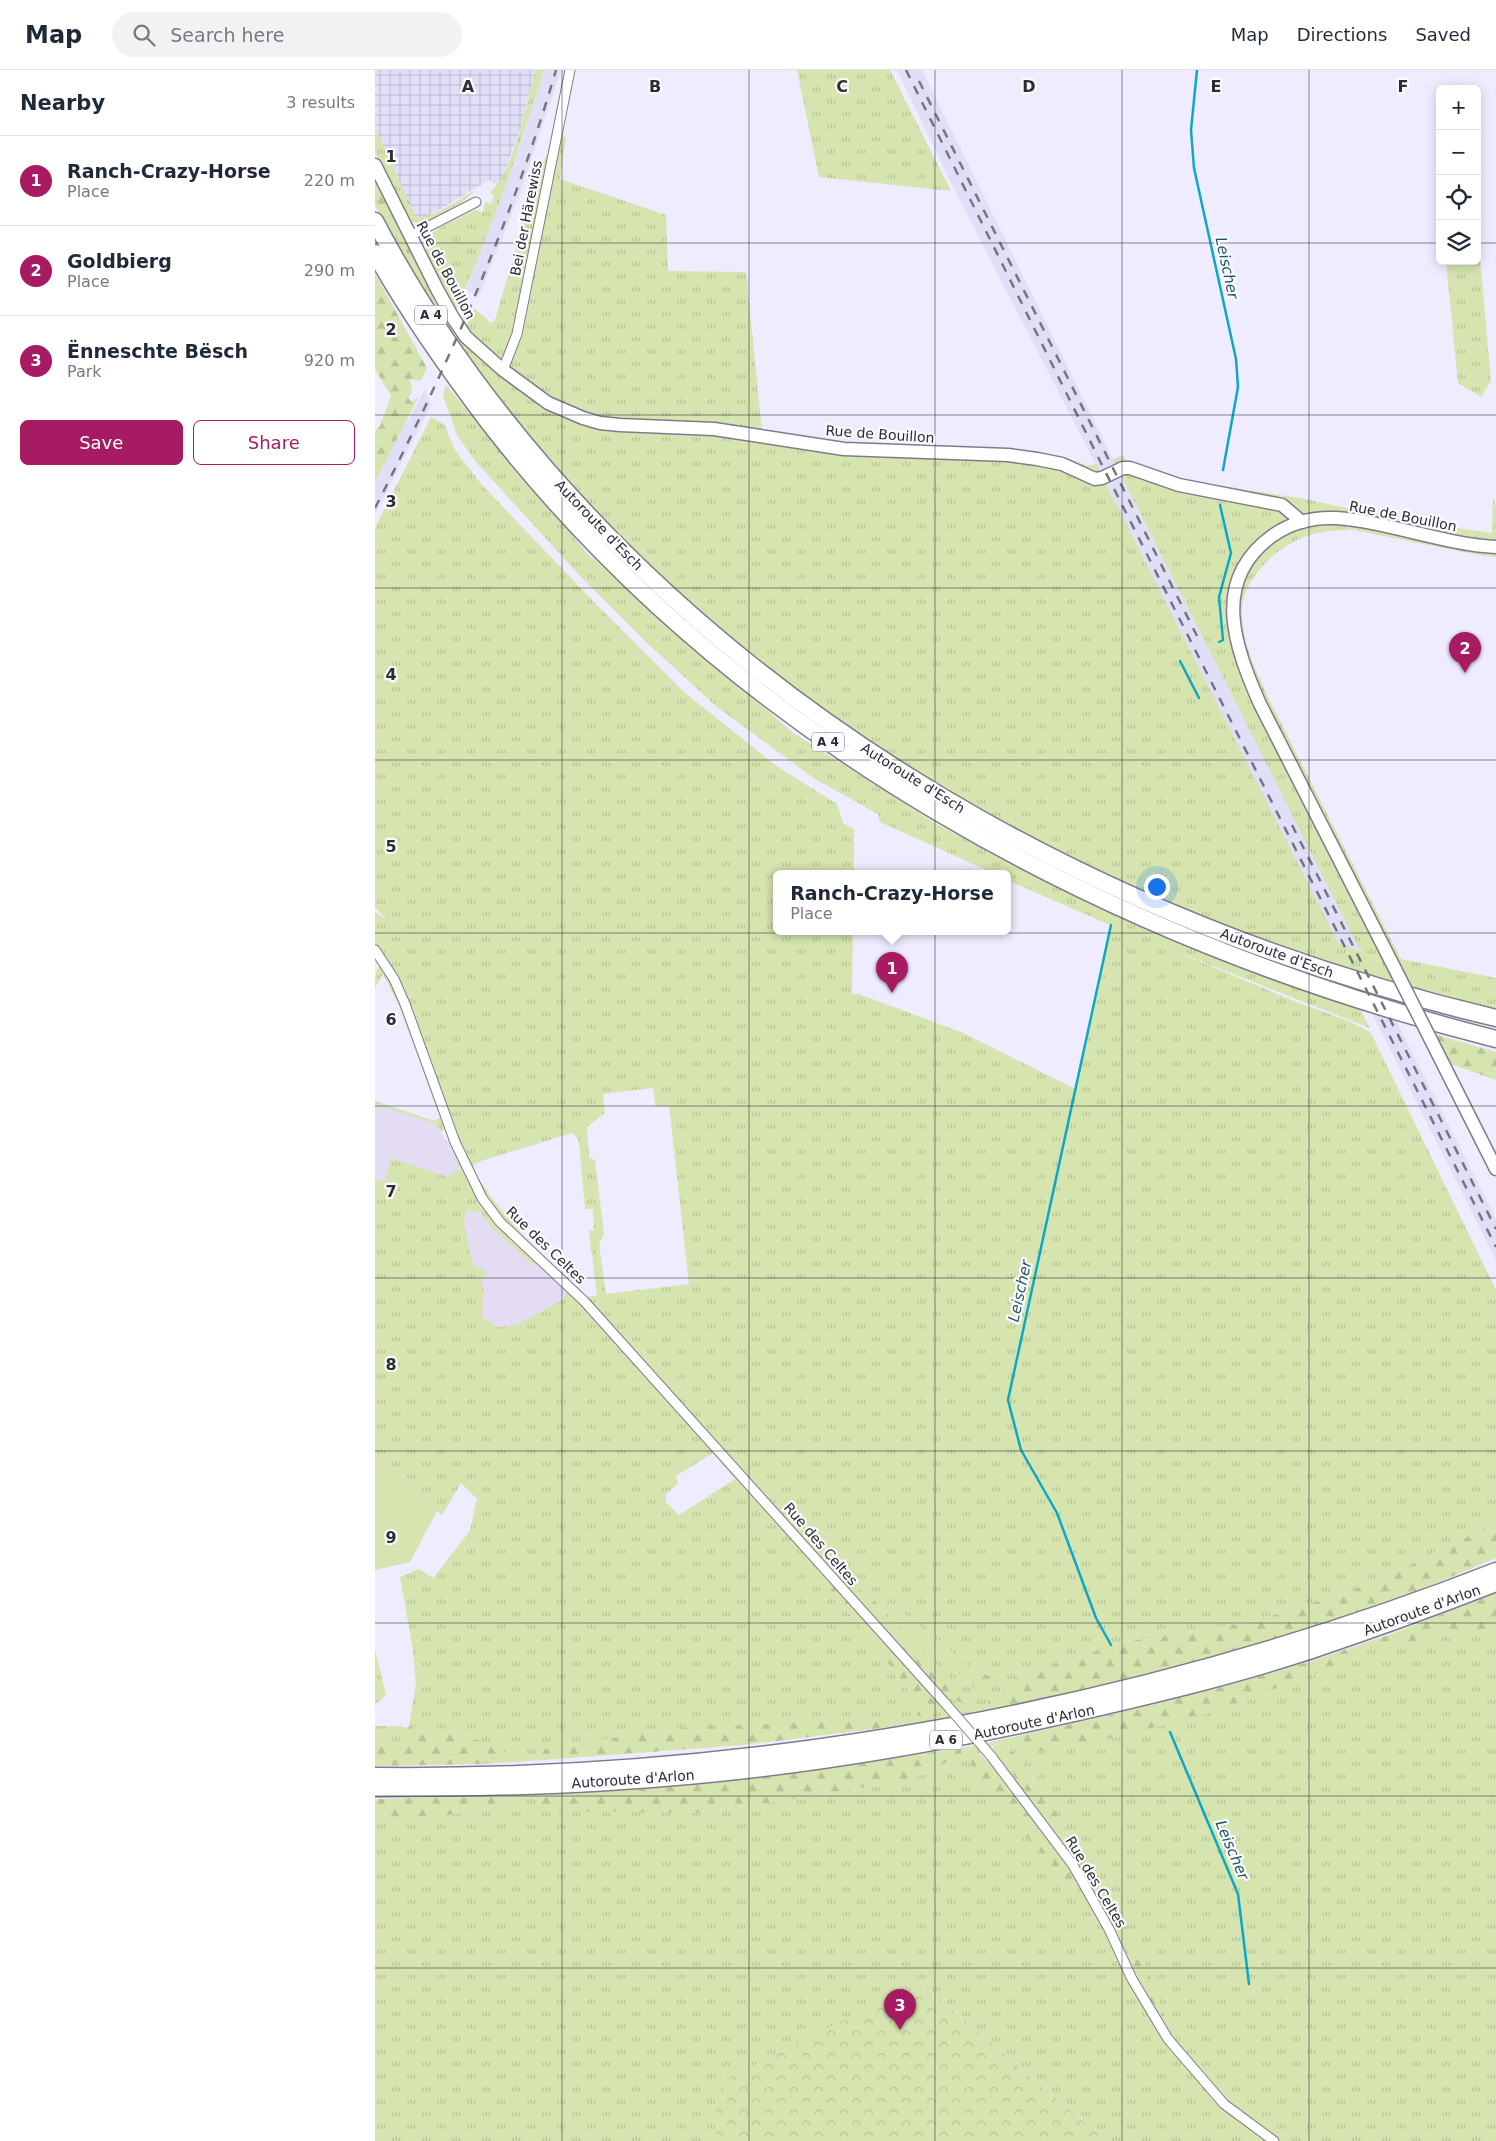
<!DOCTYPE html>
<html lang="en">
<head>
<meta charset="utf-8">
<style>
	:root { --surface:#fff; --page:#f2f2f3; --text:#1f2937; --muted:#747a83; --line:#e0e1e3; --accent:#a61b61 }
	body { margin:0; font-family:"DejaVu Sans",sans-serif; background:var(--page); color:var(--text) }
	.controls { position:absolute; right:15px; top:15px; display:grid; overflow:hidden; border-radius:8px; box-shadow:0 2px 12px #0003 }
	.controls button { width:45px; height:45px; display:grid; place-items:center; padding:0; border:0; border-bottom:1px solid var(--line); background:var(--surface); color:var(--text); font:25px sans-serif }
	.you { position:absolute; left:781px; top:816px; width:18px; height:18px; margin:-12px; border:4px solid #fff; border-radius:50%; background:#1a73e8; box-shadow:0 0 0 8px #1a73e833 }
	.badge { display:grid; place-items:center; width:32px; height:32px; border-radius:50%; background:var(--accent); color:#fff; font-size:16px; font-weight:700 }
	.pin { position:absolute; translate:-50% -41px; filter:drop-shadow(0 1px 2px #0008) }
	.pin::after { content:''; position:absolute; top:26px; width:18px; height:15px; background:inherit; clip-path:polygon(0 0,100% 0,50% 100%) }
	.popup { position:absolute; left:398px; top:800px; width:238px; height:65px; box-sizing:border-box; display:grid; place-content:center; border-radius:8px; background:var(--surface); filter:drop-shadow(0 1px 4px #0005); font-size:16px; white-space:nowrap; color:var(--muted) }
	.popup b { font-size:19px; color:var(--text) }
	.popup::after { content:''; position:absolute; left:50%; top:100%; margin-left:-10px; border:10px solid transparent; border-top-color:var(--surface) }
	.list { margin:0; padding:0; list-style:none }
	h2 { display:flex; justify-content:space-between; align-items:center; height:65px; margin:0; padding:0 20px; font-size:21px }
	h2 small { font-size:16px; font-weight:400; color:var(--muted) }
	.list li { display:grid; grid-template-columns:32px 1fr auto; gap:15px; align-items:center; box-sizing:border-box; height:90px; padding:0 20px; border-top:1px solid var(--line) }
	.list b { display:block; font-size:19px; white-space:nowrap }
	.list p { margin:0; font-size:16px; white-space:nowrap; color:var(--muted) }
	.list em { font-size:16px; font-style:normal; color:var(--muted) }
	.actions { display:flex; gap:10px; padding:15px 20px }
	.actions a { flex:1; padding:11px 0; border:1px solid var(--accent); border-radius:8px; text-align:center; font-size:18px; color:var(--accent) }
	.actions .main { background:var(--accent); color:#fff }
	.icon { flex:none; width:28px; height:28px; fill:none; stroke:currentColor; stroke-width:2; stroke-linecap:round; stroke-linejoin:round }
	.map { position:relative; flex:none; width:1121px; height:2071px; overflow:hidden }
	header { display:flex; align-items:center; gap:30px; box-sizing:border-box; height:70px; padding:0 25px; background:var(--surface); border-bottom:1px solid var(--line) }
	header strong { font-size:24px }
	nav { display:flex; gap:28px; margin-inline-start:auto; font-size:18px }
	.search { width:350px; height:45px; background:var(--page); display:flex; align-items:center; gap:12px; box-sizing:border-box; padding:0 18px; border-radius:28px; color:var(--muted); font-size:19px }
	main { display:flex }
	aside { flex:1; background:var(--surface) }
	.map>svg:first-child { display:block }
	.commercial { fill:#e3dcf2 }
	.industrial { fill:url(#industrial-grid) }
	.built { fill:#e1dff8 }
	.grass { fill:url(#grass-tufts); fill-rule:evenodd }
	.forest { fill:url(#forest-firs) }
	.park { fill:url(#park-crowns) }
	.pitch { fill:#d6e4af }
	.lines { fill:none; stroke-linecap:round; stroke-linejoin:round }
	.stream { stroke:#0da9c4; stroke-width:2.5 }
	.street-casing { stroke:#7e7c8c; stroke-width:11 }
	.secondary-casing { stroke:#7e7c8c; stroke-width:15 }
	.highway-casing { stroke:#7e7c8c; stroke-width:19 }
	.street { stroke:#fff; stroke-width:9 }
	.secondary { stroke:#fff; stroke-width:12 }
	.highway { stroke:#fff; stroke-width:16 }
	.rail { stroke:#76747f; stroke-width:2.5; stroke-dasharray:9 9; stroke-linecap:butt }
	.street-bridge-casing { stroke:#7e7c8c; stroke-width:11; stroke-linecap:butt }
	.secondary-bridge-casing { stroke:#7e7c8c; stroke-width:15; stroke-linecap:butt }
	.street-bridge { stroke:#fff; stroke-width:9 }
	.secondary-bridge { stroke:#fff; stroke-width:12 }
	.grid { fill:none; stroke:#2d2c33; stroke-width:1; stroke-opacity:0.55 }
	.labels { text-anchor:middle; stroke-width:4.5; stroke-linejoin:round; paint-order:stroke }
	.shield { fill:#fbfbff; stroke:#6b6a70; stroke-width:1 }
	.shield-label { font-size:12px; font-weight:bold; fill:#2d2c33 }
	.street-label { font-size:14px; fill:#2d2c33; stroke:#fbfbff }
	.water-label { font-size:15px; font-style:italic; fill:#215763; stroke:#fbfbff }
	.grid-label { font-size:16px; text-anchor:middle; font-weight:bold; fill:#2d2c33; stroke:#fbfbff; stroke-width:4.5; stroke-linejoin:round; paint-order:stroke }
</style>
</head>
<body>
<header>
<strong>Map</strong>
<div class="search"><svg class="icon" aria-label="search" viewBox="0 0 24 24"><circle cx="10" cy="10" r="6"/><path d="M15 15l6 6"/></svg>Search here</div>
<nav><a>Map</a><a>Directions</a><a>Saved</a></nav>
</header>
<main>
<aside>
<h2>Nearby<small>3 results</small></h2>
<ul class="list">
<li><span class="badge">1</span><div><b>Ranch-Crazy-Horse</b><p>Place</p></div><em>220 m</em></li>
<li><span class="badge">2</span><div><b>Goldbierg</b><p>Place</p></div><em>290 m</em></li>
<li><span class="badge">3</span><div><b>Ënneschte Bësch</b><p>Park</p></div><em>920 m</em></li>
</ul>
<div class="actions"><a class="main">Save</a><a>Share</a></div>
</aside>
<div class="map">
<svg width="1121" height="2071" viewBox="0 0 1121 2071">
	<defs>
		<pattern id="industrial-grid" width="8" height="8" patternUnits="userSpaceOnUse" patternTransform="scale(1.25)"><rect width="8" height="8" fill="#e1dff8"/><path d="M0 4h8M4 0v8" fill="none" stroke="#c1c0d5"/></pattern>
		<pattern id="grass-tufts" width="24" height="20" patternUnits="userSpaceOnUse" patternTransform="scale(1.25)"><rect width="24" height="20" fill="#d6e4af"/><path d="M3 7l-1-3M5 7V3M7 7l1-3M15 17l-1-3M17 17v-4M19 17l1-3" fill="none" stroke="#b8c497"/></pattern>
		<pattern id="forest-firs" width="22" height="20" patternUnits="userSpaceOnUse" patternTransform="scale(1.25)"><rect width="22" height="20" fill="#d6e4af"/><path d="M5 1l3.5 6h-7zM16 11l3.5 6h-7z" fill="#b8c497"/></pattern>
		<pattern id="park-crowns" width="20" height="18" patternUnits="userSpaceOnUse" patternTransform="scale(1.25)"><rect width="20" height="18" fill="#d6e4af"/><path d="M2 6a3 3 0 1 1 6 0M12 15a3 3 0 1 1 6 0" fill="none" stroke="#b8c497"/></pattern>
	</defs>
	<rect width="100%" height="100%" fill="#eeecfe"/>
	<g class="commercial">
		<path d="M 0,1034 L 61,1054 L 69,1069 L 74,1071 L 86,1100 L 73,1107 L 16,1089 L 10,1113 L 0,1109 Z"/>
		<path d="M 92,1140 L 106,1143 L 118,1159 L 160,1196 L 162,1194 L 191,1221 L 187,1230 L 141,1256 L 122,1257 L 107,1247 L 109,1221 L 98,1195 L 89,1152 Z"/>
	</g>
	<path class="industrial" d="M 0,0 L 161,0 L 144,63 L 126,111 L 122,115 L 114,110 L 64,140 L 47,148 L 41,148 L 0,58 Z"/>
	<g class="built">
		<path d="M 169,0 L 186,0 L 146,120 L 104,226 L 91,220 L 149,65 Z"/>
		<path d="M 522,0 L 547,0 L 738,389 L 1121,1149 L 1121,1190 L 735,422 L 582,125 Z"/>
		<path d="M 50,319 L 56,335 L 0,445 L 0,412 L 30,353 L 33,351 Z"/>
	</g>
	<g class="grass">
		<path d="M 161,0 L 169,0 C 144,82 114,165 81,241 L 51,182 C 51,177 51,171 54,167 C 61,157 88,146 100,140 L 108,142 L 110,132 L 116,134 L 119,125 L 114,123 C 137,107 153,29 161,0 Z"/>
		<path d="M 422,0 L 515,0 L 576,121 L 444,107 Z"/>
		<path d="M 0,58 L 41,147 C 58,149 86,128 102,119 C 88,132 54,161 35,151 L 0,83 Z"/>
		<path d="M 186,66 L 191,67 L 185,109 L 291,145 L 293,201 L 371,202 L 387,360 L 470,374 L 593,379 C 623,377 686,380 711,396 L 721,394 L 963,873 L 986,882 L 738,389 L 748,385 L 751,390 L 804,409 L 930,429 L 1031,451 L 1117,463 L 1118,427 L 1121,437 L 1121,487 L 1109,486 L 979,460 C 939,459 907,470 882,503 C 872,516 865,531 867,548 C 869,578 883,604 895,631 L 1026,889 L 1121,908 L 1121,939 C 1032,920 946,892 861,859 C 638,772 431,648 258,481 C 193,418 137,346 84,272 L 99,238 L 116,253 L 120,250 L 166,94 Z"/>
		<path d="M 0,107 L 76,253 L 73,259 L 32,192 L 0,135 Z"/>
		<path d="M 1102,177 L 1104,177 L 1116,311 L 1106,327 L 1083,313 L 1071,191 L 1102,191 Z"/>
		<path d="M 71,315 L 212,483 L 417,662 L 563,755 L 736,843 L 985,939 L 995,958 L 790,877 L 924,933 L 974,951 L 996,963 L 1121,1220 L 1121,1450 L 1102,1462 L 1015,1505 L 978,1520 L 881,1551 L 749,1572 L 635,1609 L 625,1624 L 613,1630 L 613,1640 L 515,1657 L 523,1652 L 205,1673 L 190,1680 L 165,1678 L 169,1690 L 106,1694 L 106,1681 L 135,1689 L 34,1656 L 32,1665 L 20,1672 L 0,1671 L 0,1656 L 26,1656 L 31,1658 L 34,1656 L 41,1613 L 38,1581 L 25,1507 L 44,1499 L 58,1508 L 95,1461 L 102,1429 L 86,1413 L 67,1445 L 0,1388 L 0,1109 L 10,1112 L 16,1088 L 73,1107 L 78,1102 L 86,1100 L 74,1071 L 79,1072 L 73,1051 L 68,1055 L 69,1059 L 66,1062 L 61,1054 L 0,1034 L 0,1031 L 60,1051 L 65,1047 L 24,936 L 8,904 L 0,918 C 0,906 0,897 9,893 L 0,880 L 0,842 L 11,849 L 0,837 L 0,458 L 56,347 L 69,354 L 80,380 L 107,415 L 220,533 L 310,623 L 403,697 L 462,734 L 468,753 L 479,759 L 479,804 L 402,804 L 402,862 L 478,862 L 477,924 L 484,924 L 588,963 L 700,1019 L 735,855 L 632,810 L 632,804 L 620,804 L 505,752 L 503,744 L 440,709 L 342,637 L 270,571 L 206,507 L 100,391 L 82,365 L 68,325 ZM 278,1018 L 281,1037 L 294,1036 L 314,1214 L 231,1224 L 224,1174 L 229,1164 L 220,1090 L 214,1088 L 212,1057 L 230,1043 L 228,1024 ZM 197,1063 L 202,1067 L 204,1072 L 210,1139 L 218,1139 L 219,1160 L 214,1160 L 222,1225 L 213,1227 C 170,1187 128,1151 98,1099 L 99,1095 L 106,1091 ZM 92,1140 L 106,1143 L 118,1159 L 160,1196 L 162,1194 L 185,1215 L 186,1210 L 194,1217 L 187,1230 L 141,1255 L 122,1257 L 107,1247 L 109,1221 L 106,1212 L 113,1202 L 98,1195 L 89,1152 ZM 338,1383 L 360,1409 L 304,1445 L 291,1432 L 291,1424 L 303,1413 L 301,1406 ZM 452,1486 L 479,1516 L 495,1526 L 599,1634 L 446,1488 ZM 446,1509 L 558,1646 L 542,1643 L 547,1639 L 496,1570 ZM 513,1531 L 604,1603 L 609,1628 Z"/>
		<path d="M 1121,1558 L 1121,2071 L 731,2071 L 545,1912 L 340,2028 L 341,2071 L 0,2071 L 0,1750 L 47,1750 L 129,1735 L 130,1726 L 165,1725 L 164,1736 L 332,1743 L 522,1712 L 557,1701 L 598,1676 L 643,1666 L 647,1678 L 1003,1575 L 1015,1572 L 1034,1573 L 1062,1565 ZM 625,1672 L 647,1689 L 656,1706 L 683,1745 L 742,1840 L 733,1844 C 705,1785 663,1732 621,1682 L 611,1691 L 689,1795 L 682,1800 L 639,1743 L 617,1728 L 597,1688 ZM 751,1855 L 770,1922 L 741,1861 Z"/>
		<path d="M 0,1579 L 11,1625 L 0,1635 Z"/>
	</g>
	<g class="forest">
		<path d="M 0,113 L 36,182 L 33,184 C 20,163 0,138 0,113 Z"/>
		<path d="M 0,204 L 52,298 L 46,311 L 35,309 L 37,322 L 33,328 L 37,332 L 44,326 L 0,412 L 0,361 L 5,356 L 16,326 L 0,299 Z"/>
		<path d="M 1062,965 L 1121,982 L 1121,1010 L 1073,993 Z"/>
		<path d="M 1121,1450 L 1121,1488 C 960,1558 785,1607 613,1640 L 613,1630 L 625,1624 L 635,1609 L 749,1572 L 881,1551 L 978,1520 L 1015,1505 L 1102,1462 Z"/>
		<path d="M 452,1486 L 479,1516 L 495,1526 L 599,1633 L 594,1637 L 570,1624 L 446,1488 Z"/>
		<path d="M 445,1508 L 454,1511 L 561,1633 L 558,1646 L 544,1647 L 542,1643 L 547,1639 L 496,1570 Z"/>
		<path d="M 1121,1523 L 1121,1558 L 1062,1565 L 1061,1568 L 1034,1573 L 1015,1572 L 989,1580 L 989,1585 L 835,1643 L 746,1666 L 660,1682 L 647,1678 L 643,1666 C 770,1638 897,1607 1019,1563 C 1053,1550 1087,1536 1121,1523 Z"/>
		<path d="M 509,1527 L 604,1603 L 616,1606 L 609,1628 Z"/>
		<path d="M 522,1648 L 523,1652 L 515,1657 L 368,1675 L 169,1690 L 165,1678 L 190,1680 L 205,1673 L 291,1659 Z"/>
		<path d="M 34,1656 L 121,1674 L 136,1689 L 106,1682 L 106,1694 L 0,1696 L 0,1671 L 20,1672 L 32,1665 Z"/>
		<path d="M 625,1672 L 647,1689 L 656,1706 L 683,1745 L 742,1840 L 741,1846 L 738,1848 L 733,1844 L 723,1822 L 689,1769 L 617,1678 Z"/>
		<path d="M 598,1676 L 557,1701 L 522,1712 L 332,1743 L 170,1741 L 164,1736 L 165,1725 L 306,1716 L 408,1705 Z"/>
		<path d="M 605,1684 L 628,1708 L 689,1794 L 682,1800 L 640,1754 L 639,1743 L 617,1728 L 596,1700 L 597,1688 Z"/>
		<path d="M 130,1726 L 129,1735 L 47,1750 L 0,1750 L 0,1729 Z"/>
		<path d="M 695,1801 L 716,1837 L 713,1839 L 686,1807 Z"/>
		<path d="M 751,1855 L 772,1898 L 797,1966 L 770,1922 L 741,1861 Z"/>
	</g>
	<path class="park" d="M 545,1912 L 731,2071 L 341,2071 L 340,2028 L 353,2008 Z"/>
	<path class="pitch" d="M 0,1388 L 62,1441 L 35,1492 L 0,1500 Z"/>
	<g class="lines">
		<g class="stream">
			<path d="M 822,0 L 816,60 L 819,98 L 861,289 L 863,317 L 848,400"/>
			<path d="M 844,572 L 848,570 L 844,527 L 856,483 L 845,435"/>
			<path d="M 805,591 L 824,628"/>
			<path d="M 736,855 L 633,1330 L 646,1380 L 682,1443 L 721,1548 L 736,1575"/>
			<path d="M 795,1662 L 863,1824 L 874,1914"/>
		</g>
		<g class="street-casing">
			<g id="street">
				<path d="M 35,166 L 101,132"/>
				<path d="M 128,300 L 142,264 L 195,0"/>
				<path d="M 0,880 L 19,909 L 30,934 L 80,1072 L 107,1128 L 125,1152 L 209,1231 L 570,1633"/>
				<path d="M 616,1686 L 698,1795 L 734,1859 L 757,1909 L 793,1969 L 849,2034 L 899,2071"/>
			</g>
		</g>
		<g class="secondary-casing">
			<g id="secondary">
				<path d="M 0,95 L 62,219 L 78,248 L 91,267 L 128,300 L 173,333 L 208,348 L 225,353 L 245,355 L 339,359 L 469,379 L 633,385 L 662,389 L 687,394 L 720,409 L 727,408 L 748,398 L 755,398 L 804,415 L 907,435 L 927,452"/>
				<path d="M 1019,897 L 885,634 C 860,577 835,511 897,466 C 915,453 938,447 961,448 C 1015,452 1067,474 1121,477"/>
				<path d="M 1062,982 L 1121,1099"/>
			</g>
		</g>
		<g class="highway-casing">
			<g id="highway">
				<path d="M 0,151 C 47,241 108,326 174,402 C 420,683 761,863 1121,948"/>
				<path d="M 0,183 C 33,243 73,299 114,353 C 361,672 735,871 1121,969"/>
				<path d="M 0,1706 C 382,1710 765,1640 1121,1501"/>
				<path d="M 0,1718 C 82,1718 165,1717 248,1711 C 395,1702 542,1678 686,1646 C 770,1627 855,1607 937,1580 C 999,1559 1060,1537 1121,1513"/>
			</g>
		</g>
		<use href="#street" class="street"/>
		<use href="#secondary" class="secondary"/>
		<use href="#highway" class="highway"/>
		<g class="rail">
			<path d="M 531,0 L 727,395 L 1121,1177"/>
			<path d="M 544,11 L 822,566"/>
			<path d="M 0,438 C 72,298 137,151 181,0"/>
			<path d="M 917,755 L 1121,1159"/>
		</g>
		<g class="street-bridge-casing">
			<path id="street-bridge" d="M 570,1633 L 616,1686"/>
		</g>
		<g class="secondary-bridge-casing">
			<path id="secondary-bridge" d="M 1019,897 L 1062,982"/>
		</g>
		<use href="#street-bridge" class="street-bridge"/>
		<use href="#secondary-bridge" class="secondary-bridge"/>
	</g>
	<path class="grid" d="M 187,0 L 187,2071M 374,0 L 374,2071M 560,0 L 560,2071M 747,0 L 747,2071M 934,0 L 934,2071M 0,173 L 1065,173M 1102,173 L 1121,173M 0,345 L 1121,345M 0,518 L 1121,518M 0,690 L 1121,690M 0,863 L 1121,863M 0,1036 L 1121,1036M 0,1208 L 1121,1208M 0,1381 L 1121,1381M 0,1553 L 1121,1553M 0,1726 L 1121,1726M 0,1898 L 1121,1898"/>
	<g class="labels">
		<g class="shield">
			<rect x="40" y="235.5" width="32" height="19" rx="4"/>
			<rect x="437" y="662.5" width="32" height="19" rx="4"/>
			<rect x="555" y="1660.5" width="32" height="19" rx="4"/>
		</g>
		<g class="shield-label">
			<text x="56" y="249">A 4</text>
			<text x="453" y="676">A 4</text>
			<text x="571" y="1674">A 6</text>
		</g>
		<g class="street-label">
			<text transform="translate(151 148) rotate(-79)" y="5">Bei der Härewiss</text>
			<text transform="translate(71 200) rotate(62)" y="5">Rue de Bouillon</text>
			<text transform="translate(505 364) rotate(4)" y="5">Rue de Bouillon</text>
			<text transform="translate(1028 446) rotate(11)" y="5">Rue de Bouillon</text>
			<text transform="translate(224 455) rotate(46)" y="5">Autoroute d'Esch</text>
			<text transform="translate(538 708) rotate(32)" y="5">Autoroute d'Esch</text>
			<text transform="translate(902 883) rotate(20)" y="5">Autoroute d'Esch</text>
			<text transform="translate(171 1175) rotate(44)" y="5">Rue des Celtes</text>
			<text transform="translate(446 1474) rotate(49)" y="5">Rue des Celtes</text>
			<text transform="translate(1047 1540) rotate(-20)" y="5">Autoroute d'Arlon</text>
			<text transform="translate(659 1652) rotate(-12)" y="5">Autoroute d'Arlon</text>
			<text transform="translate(258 1709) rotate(-4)" y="5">Autoroute d'Arlon</text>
			<text transform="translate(721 1812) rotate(59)" y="5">Rue des Celtes</text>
		</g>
		<g class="water-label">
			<text transform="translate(852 198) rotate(78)" y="5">Leischer</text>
			<text transform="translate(645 1221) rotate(-78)" y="5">Leischer</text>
			<text transform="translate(857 1780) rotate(67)" y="5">Leischer</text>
		</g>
	</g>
	<g class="grid-label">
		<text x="93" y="22">A</text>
		<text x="280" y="22">B</text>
		<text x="467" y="22">C</text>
		<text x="654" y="22">D</text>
		<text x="841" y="22">E</text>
		<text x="1028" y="22">F</text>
		<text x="16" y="92">1</text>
		<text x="16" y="265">2</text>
		<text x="16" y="437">3</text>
		<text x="16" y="610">4</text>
		<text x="16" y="782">5</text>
		<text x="16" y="955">6</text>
		<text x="16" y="1127">7</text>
		<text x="16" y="1300">8</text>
		<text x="16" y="1473">9</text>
	</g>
</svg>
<div class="controls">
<button>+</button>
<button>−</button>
<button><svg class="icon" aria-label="locate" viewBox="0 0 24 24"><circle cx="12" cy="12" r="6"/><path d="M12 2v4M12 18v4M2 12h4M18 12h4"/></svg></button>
<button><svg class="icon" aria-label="layers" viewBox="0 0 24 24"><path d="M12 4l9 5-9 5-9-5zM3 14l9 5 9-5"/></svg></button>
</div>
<div class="you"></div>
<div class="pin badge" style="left:517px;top:923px">1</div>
<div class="popup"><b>Ranch-Crazy-Horse</b>Place</div>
<div class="pin badge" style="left:1090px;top:603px">2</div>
<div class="pin badge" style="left:525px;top:1960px">3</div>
</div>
</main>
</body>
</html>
